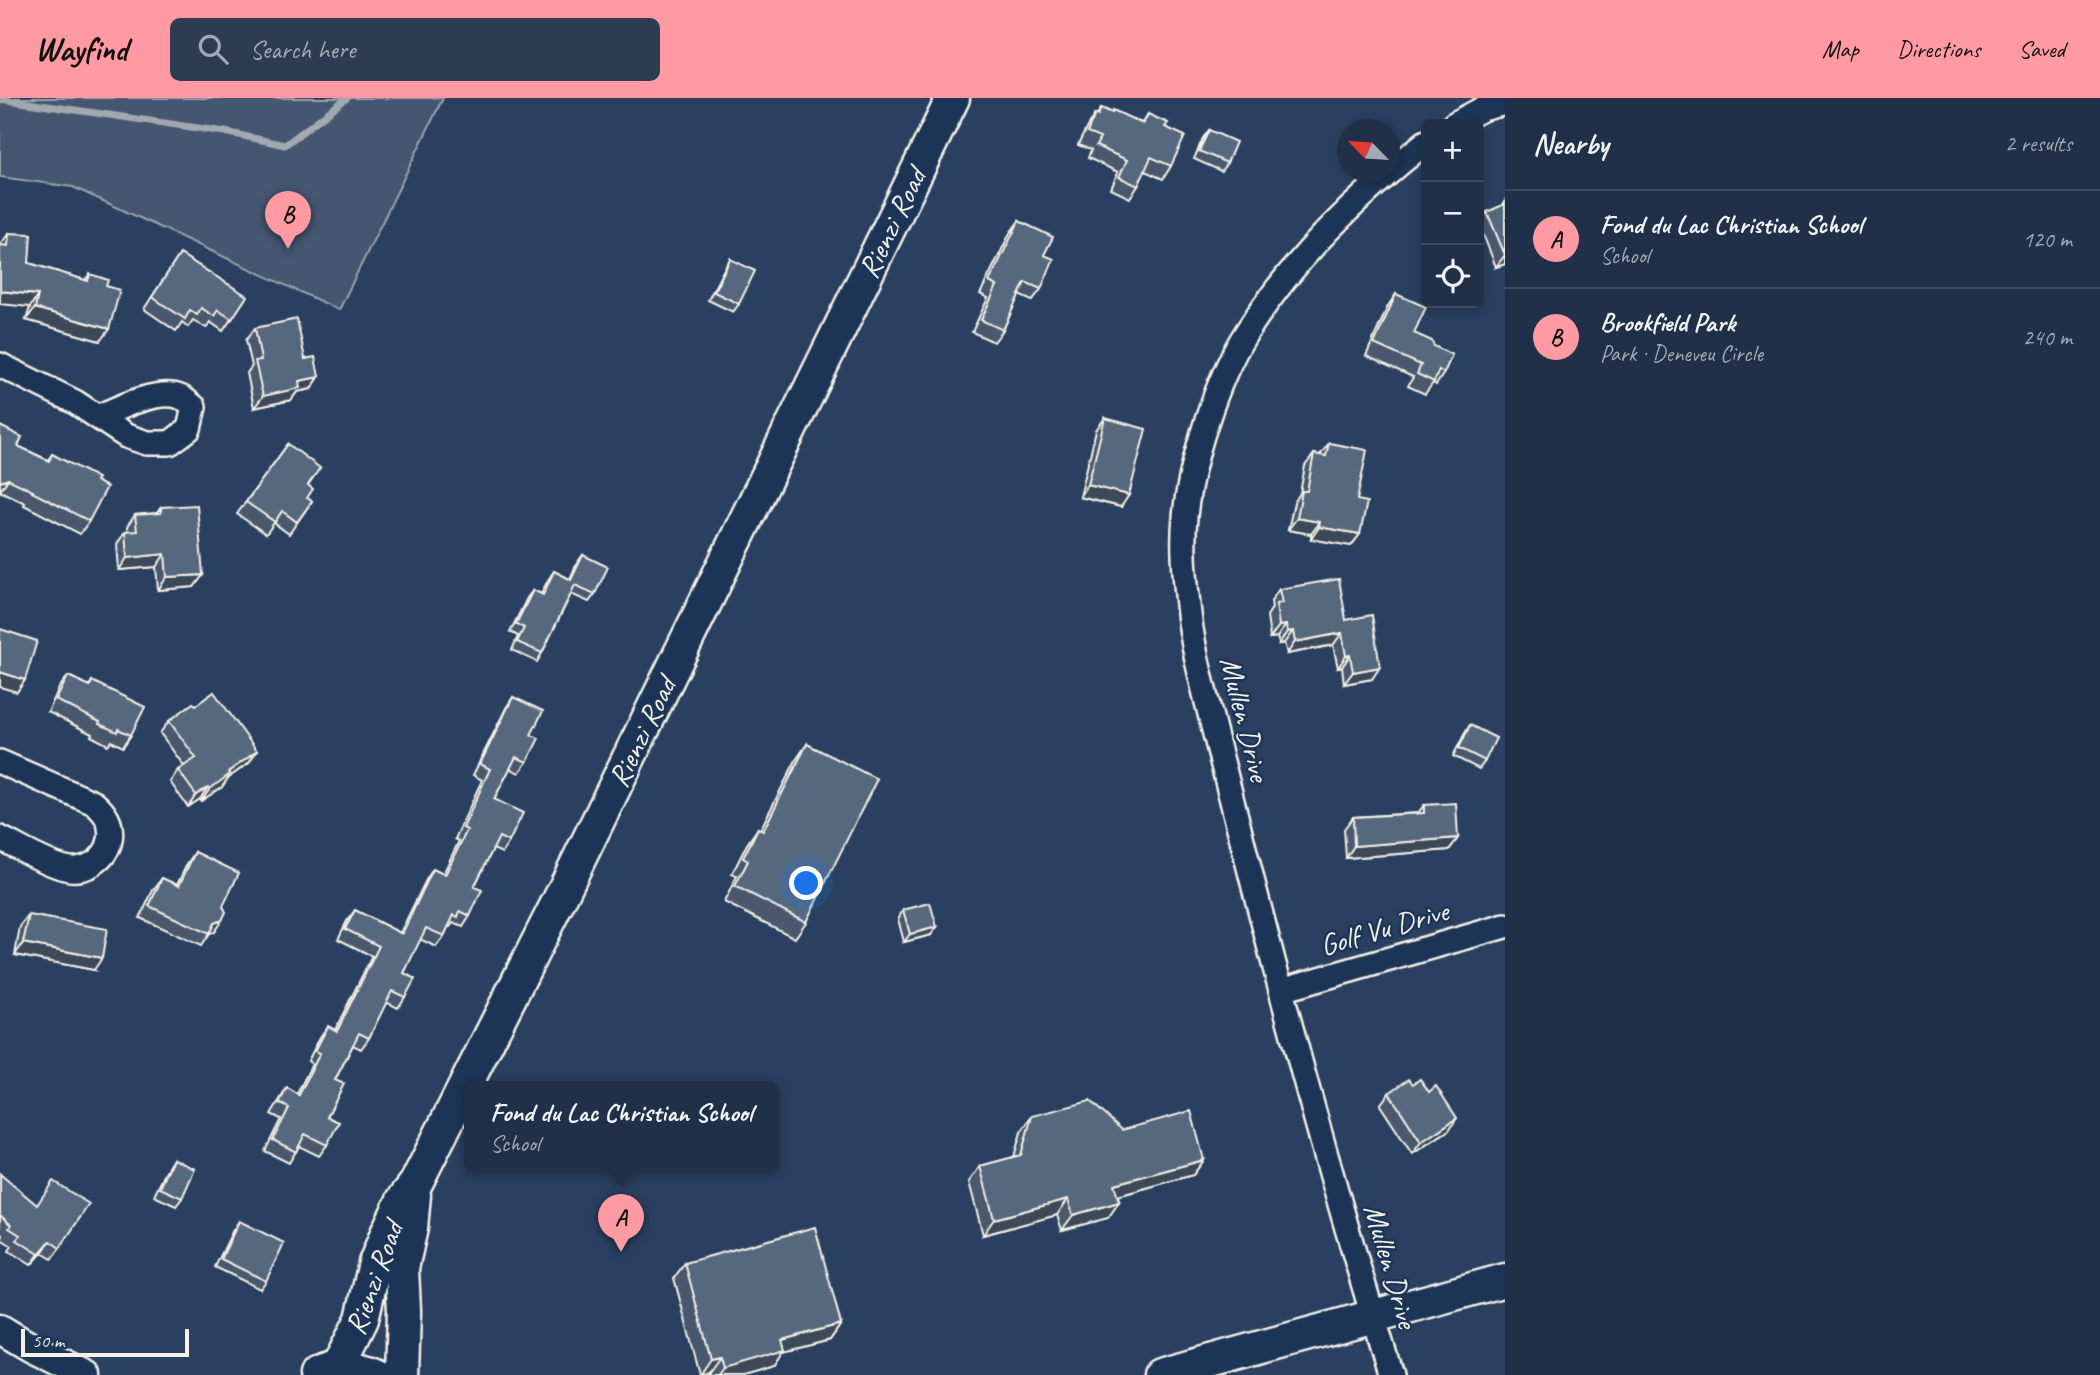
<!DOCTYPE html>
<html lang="en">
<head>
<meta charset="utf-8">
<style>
	:root { --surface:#203048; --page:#2d3c52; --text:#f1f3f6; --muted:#a2a9b4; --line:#3d4b60; --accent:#ff9aa2 }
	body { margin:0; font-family:Caveat,sans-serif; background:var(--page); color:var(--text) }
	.controls { position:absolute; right:21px; top:21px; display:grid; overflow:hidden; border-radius:10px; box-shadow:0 4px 10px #0003 }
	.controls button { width:63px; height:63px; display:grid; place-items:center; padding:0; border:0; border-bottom:2px solid var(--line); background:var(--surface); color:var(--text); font:35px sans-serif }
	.compass { position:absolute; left:1337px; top:21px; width:63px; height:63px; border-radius:50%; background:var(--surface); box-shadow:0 4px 10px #0003; rotate:295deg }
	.scale { position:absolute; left:21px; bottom:18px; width:168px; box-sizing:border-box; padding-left:7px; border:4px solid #f4f1e8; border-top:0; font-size:19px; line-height:24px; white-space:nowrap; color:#f4f1e8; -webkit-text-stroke:5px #1d3557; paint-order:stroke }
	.you { position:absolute; left:807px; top:786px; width:24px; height:24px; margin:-18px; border:5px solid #fff; border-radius:50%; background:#1a73e8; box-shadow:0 0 0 10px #1a73e833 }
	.badge { display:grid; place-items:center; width:46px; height:46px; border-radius:50%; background:var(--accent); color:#111; font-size:23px; font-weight:700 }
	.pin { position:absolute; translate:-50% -58px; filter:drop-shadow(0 2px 4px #0008) }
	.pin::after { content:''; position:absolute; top:37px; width:24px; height:21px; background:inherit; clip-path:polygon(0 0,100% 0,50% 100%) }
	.popup { position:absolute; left:464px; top:983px; width:315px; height:91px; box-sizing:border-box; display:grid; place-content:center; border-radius:10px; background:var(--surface); filter:drop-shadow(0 2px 5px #0005); font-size:23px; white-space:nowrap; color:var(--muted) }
	.popup b { font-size:26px; color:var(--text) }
	.popup::after { content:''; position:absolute; left:50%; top:100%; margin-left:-14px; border:14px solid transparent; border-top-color:var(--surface) }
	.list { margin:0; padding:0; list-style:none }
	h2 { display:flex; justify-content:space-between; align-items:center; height:91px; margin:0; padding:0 28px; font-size:30px }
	h2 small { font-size:23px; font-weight:400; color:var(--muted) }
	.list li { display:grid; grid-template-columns:46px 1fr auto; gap:21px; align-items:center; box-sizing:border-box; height:98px; padding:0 28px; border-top:2px solid var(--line) }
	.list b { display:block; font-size:26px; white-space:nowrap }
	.list p { margin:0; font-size:23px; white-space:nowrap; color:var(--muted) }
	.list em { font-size:23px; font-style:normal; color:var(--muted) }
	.icon { flex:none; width:38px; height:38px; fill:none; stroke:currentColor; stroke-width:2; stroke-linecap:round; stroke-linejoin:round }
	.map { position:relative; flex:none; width:1505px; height:1277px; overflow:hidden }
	header { display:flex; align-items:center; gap:42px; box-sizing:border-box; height:98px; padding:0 35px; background:var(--accent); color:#111 }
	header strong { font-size:33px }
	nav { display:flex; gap:38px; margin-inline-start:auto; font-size:24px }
	.search { width:490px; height:63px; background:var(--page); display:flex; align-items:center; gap:18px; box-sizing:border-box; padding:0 24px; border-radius:10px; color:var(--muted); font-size:26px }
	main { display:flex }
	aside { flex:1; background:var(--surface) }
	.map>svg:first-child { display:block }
	.green { fill:#445771; stroke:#9ca4ac; stroke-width:2 }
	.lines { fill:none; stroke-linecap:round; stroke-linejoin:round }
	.stream { stroke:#a1a8b0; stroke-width:7 }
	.minor-casing { stroke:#f4f1e8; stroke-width:28 }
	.tertiary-casing { stroke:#f4f1e8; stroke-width:33 }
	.secondary-casing { stroke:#f4f1e8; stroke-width:37 }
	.minor { stroke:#1d3557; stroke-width:23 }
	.tertiary { stroke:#1d3557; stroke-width:28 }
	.secondary { stroke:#1d3557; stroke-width:32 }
	.wall { fill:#4a596c; stroke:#f4f1e8; stroke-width:2 }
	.shaded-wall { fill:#3c4858; stroke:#f4f1e8; stroke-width:2 }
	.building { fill:#56677d; stroke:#f4f1e8; stroke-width:2 }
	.labels { text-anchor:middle; stroke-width:5; stroke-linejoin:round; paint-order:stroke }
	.street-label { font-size:30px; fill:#f4f1e8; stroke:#1d3557 }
</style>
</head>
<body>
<header>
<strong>Wayfind</strong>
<div class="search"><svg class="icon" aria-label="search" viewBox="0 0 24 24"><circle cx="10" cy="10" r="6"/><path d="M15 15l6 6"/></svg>Search here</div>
<nav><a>Map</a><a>Directions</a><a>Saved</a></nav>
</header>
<main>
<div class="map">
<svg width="1505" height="1277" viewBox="0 0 1505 1277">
	<rect width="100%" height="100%" fill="#2a4060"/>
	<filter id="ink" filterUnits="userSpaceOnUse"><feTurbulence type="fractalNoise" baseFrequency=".0143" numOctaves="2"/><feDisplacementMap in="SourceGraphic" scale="14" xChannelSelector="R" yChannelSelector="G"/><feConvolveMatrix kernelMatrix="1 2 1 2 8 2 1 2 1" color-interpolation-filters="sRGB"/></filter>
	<g filter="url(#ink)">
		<path class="green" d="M 0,0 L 443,0 L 339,212 L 73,89 L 0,79 Z"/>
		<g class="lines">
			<path class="stream" d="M 0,1 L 225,34 L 285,47 L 347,0"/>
			<g class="minor-casing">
				<g id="minor">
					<path d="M 1454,26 L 1482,11 L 1505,5"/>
					<path d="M 0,267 L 75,304 L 126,338 L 147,345 L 170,345 L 189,331 L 194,309 C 190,306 185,301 180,299 C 159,290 118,310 98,319"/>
					<path d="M 0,664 L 94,705 C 106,715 113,726 110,742 C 106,762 85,775 65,770 C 44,765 19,749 0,740"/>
					<path d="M 1281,892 L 1505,828"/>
					<path d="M 1391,1277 C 1341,1116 1296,953 1254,789 C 1241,737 1228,685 1214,632 C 1204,591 1192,549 1188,507 C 1185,478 1182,448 1185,419 C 1190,365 1217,280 1246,235 C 1294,160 1357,99 1426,44"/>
				</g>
			</g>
			<g class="tertiary-casing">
				<path id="tertiary" d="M 0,1231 L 32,1250 L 87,1277"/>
			</g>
			<g class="secondary-casing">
				<g id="secondary">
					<path d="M 338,1269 L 362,1221 L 375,1165 L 388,1133 L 403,1102 L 416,1085 L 560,800 L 953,0"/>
					<path d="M 316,1277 C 335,1267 356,1268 376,1277"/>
					<path d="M 402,1277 L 404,1213 L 402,1170 L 411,1130 L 414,1097"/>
					<path d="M 1160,1277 L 1505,1182"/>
				</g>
			</g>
			<use href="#minor" class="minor"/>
			<use href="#tertiary" class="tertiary"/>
			<use href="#secondary" class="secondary"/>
		</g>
		<g class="wall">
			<path d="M 1101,10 L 1142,25 L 1148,16 L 1165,29 L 1171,68 L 1163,81 L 1145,73 L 1138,88 L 1130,100 L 1111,91 L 1118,74 L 1088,60 L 1091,52 L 1078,47 L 1087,29 L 1095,16 L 1097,17 Z"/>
			<path d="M 1209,32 L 1227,65 L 1221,73 L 1194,61 L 1203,40 Z"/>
			<path d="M 1505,103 L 1505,166 L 1496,169 L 1479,126 L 1487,114 L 1502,108 Z"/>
			<path d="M 1019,123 L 1041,191 L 1032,203 L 1019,197 L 1003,232 L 994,244 L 972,234 L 988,200 L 980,196 L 1010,135 Z"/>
			<path d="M 9,135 L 29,165 L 85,182 L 90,176 L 106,188 L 100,243 L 26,222 L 30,209 L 0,147 Z"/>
			<path d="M 180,156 L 247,198 L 223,233 L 210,224 L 206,230 L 193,222 L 188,229 L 182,224 L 176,233 L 144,211 Z"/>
			<path d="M 730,161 L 739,206 L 733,214 L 708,202 L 725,169 Z"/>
			<path d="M 1396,196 L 1414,235 L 1444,275 L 1436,287 L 1433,285 L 1425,296 L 1408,288 L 1413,279 L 1366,258 L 1388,208 Z"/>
			<path d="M 255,230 L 305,261 L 319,279 L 311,291 L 297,294 L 291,302 L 254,310 L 247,275 L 252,268 L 246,242 Z"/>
			<path d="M 1105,320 L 1121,409 L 1080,399 L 1096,332 Z"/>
			<path d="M 0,328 L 18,348 L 48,362 L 52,356 L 96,383 L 89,423 L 80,436 L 24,407 L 25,405 L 0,393 Z"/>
			<path d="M 1329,345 L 1360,436 L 1351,448 L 1311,441 L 1311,436 L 1288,432 L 1294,405 L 1300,395 L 1305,368 L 1314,356 L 1320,357 Z"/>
			<path d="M 288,346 L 308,387 L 307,400 L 312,403 L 289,436 L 274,425 L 266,436 L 237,416 Z"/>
			<path d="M 161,409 L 203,477 L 194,489 L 158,492 L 156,469 L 119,472 L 117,446 L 125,434 L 127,434 L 127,429 L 135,417 L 157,415 Z"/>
			<path d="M 583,457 L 595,496 L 589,504 L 571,496 L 542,555 L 537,564 L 512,552 L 518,538 L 510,534 L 527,500 L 533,492 L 541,496 L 548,482 L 554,473 L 570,481 L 577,465 Z"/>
			<path d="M 1279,491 L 1346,522 L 1372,581 L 1344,586 L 1342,569 L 1338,570 L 1333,547 L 1287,556 L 1284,545 L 1279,546 L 1277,539 L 1270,540 L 1267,518 L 1272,510 L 1271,503 Z"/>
			<path d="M 68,578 L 89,588 L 92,583 L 131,637 L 123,649 L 111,643 L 108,647 L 91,638 L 92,636 L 48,614 L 59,590 Z"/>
			<path d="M 513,599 L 531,637 L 527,664 L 519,675 L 510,670 L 494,701 L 509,744 L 502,755 L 493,751 L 474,789 L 470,818 L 463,829 L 453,825 L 450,829 L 448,829 L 444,838 L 436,849 L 420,841 L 404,875 L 405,899 L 398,910 L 386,904 L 369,940 L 361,951 L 353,947 L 335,982 L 327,1019 L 327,1047 L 319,1058 L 299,1048 L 289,1065 L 265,1053 L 281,1021 L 271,1016 L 287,990 L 297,996 L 312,966 L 308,963 L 320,939 L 328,928 L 335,932 L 372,858 L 338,841 L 347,823 L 355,812 L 400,835 L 426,782 L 433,771 L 443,776 L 459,743 L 455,741 L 482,682 L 473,677 L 506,610 Z"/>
			<path d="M 196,607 L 257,653 L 249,665 L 228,680 L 222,689 L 201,703 L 200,701 L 188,709 L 170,684 L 178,672 L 184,668 L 160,635 L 169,623 Z"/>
			<path d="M 1470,627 L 1485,663 L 1479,671 L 1453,658 L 1465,635 Z"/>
			<path d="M 807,646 L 806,824 L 795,840 L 724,804 L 737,778 L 732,776 L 747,746 L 758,730 L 760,732 L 796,662 Z"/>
			<path d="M 1424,707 L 1458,740 L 1449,752 L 1346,760 L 1344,731 L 1353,719 L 1418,715 Z"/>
			<path d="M 195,754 L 223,808 L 214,834 L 209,836 L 201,848 L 140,820 L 153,792 L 162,780 L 177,787 L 187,766 Z"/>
			<path d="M 903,812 L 937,829 L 931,837 L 904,844 L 898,821 Z"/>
			<path d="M 29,817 L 94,872 L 15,857 L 20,829 Z"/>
			<path d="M 1413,986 L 1429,994 L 1449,1032 L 1412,1056 L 1380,1007 L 1389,995 Z"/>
			<path d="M 1032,1018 L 1122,1032 L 1204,1062 L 1193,1077 L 1118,1098 L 1119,1104 L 1108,1120 L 1062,1132 L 1057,1117 L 983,1137 L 969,1084 L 980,1068 L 1014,1059 L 1021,1034 Z"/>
			<path d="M 173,1061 L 182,1100 L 176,1108 L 154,1098 L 168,1069 Z"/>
			<path d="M 0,1076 L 60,1150 L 52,1161 L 42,1155 L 31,1167 L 9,1153 L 12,1148 L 1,1141 L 3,1138 L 0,1135 Z"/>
			<path d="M 239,1123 L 266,1183 L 260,1191 L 215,1169 L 233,1132 Z"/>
			<path d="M 685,1165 L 841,1226 L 830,1242 L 783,1254 L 774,1268 L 743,1277 L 709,1277 L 709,1274 L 700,1277 L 674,1180 Z"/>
		</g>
		<g class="shaded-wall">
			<path d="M 1505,157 L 1505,166 L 1496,169 Z"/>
			<path d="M 0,193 L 38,197 L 30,209 L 0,206 Z"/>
			<path d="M 35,210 L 109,231 L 100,243 L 26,222 Z"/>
			<path d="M 319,279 L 311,291 L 297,294 L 291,302 L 254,310 L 263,298 L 299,283 Z"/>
			<path d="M 8,381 L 0,393 L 0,384 Z"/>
			<path d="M 1088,387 L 1129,397 L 1121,409 L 1080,399 Z"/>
			<path d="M 1297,420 L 1320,424 L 1311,436 L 1288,432 Z"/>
			<path d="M 1319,429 L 1360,436 L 1351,448 L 1311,441 Z"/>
			<path d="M 165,456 L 156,469 L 119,472 L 127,460 Z"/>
			<path d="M 203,477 L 194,489 L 158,492 L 167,479 Z"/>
			<path d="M 1286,527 L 1277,539 L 1270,540 L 1279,528 Z"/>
			<path d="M 1293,533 L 1284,545 L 1279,546 L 1287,534 Z"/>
			<path d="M 1342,535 L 1333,547 L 1287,556 L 1295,544 Z"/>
			<path d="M 1350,557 L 1342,569 L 1338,570 L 1346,558 Z"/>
			<path d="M 1380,569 L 1372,581 L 1344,586 L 1353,574 Z"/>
			<path d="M 0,574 L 25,582 L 17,594 L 0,589 Z"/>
			<path d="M 257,653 L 249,665 L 228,680 L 222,689 L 201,703 L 210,691 L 228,674 Z"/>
			<path d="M 208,689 L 200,701 L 188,709 L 196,697 Z"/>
			<path d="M 1458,740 L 1449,752 L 1346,760 L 1354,748 Z"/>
			<path d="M 222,822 L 214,834 L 209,836 L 214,825 Z"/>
			<path d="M 937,829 L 931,837 L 904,844 L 910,836 Z"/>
			<path d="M 23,845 L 102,860 L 94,872 L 15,857 Z"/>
			<path d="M 1457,1020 L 1449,1032 L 1412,1056 L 1421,1044 Z"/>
			<path d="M 1204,1062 L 1193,1077 L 1103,1102 L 1114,1086 Z"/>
			<path d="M 1068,1101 L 1057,1117 L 983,1137 L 994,1121 Z"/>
			<path d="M 1119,1104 L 1108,1120 L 1062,1132 L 1073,1117 Z"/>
			<path d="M 50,1143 L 42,1155 L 31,1167 L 39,1156 Z"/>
			<path d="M 841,1226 L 830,1242 L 783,1254 L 774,1268 L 743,1277 L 718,1277 L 723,1270 L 782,1242 Z"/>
			<path d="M 720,1259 L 709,1274 L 700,1277 L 711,1261 Z"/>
		</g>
		<g class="building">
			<path d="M 1101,10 L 1112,15 L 1113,12 L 1143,26 L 1148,16 L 1168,25 L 1165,29 L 1185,38 L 1171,68 L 1151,59 L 1138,88 L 1119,79 L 1127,62 L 1096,48 L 1100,40 L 1087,35 L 1095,16 L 1098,18 Z"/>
			<path d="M 1209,32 L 1236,44 L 1227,65 L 1199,53 Z"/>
			<path d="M 1505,106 L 1505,157 L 1487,114 Z"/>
			<path d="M 1019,123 L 1053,139 L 1044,157 L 1054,161 L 1041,191 L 1025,184 L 1003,232 L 981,222 L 997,188 L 989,184 Z"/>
			<path d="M 9,135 L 31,136 L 29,165 L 88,183 L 90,176 L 108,182 L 106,188 L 120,192 L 109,231 L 35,210 L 38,197 L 0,193 L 0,147 L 8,148 Z"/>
			<path d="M 180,156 L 247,198 L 232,221 L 218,212 L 214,218 L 201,210 L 197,217 L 190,212 L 185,221 L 152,199 Z"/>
			<path d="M 730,161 L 755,173 L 739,206 L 714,194 Z"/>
			<path d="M 1396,196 L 1426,209 L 1414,235 L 1432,243 L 1434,248 L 1452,257 L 1444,275 L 1439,272 L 1434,284 L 1417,276 L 1421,267 L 1374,246 Z"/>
			<path d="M 297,221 L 305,261 L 315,259 L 319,279 L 299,283 L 300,290 L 263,298 L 255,263 L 261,262 L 255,230 Z"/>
			<path d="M 1105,320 L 1146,331 L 1129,397 L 1088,387 Z"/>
			<path d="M 0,328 L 22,339 L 18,348 L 49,363 L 52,356 L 98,380 L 96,383 L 107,389 L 89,423 L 32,394 L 33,393 L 8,381 L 0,384 Z"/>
			<path d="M 1329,345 L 1367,352 L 1357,402 L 1367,404 L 1360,436 L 1319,429 L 1320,424 L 1297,420 L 1302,393 L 1307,393 L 1314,356 L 1326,358 Z"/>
			<path d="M 288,346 L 320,370 L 308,387 L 313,391 L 307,400 L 312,403 L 297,424 L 282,413 L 275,424 L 246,404 Z"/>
			<path d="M 197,407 L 203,477 L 167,479 L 165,456 L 127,460 L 125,434 L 137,433 L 135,417 L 161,415 L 161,409 Z"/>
			<path d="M 583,457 L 608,469 L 595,496 L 575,487 L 542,555 L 517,544 L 524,530 L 516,526 L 533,492 L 543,497 L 554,473 L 571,482 Z"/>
			<path d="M 1339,481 L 1346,522 L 1372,517 L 1380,569 L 1353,574 L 1350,557 L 1346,558 L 1342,535 L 1295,544 L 1293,533 L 1287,534 L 1286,527 L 1279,528 L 1276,506 L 1282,505 L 1279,491 Z"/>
			<path d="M 0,531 L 37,543 L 25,582 L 0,574 Z"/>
			<path d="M 68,578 L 90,588 L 92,583 L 145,609 L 131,637 L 118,631 L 117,634 L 99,626 L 100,624 L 56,602 Z"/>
			<path d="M 214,594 L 257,653 L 228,674 L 230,676 L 210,691 L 208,689 L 196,697 L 178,672 L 196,660 L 169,623 L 193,605 L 196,607 Z"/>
			<path d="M 513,599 L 543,613 L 531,637 L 539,640 L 527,664 L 516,659 L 494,701 L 523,715 L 509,744 L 499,739 L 474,789 L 482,792 L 470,818 L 460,813 L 458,819 L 454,817 L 444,838 L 426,830 L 404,875 L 415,881 L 405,899 L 392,893 L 369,940 L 359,935 L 335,982 L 344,986 L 327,1019 L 339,1024 L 327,1047 L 305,1036 L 296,1054 L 273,1042 L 289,1010 L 279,1005 L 287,990 L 299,997 L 320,955 L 315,953 L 328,928 L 337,933 L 379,848 L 345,831 L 355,812 L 402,836 L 433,771 L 445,777 L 467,732 L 463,730 L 490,671 L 480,666 Z"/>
			<path d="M 1470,627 L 1496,640 L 1485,663 L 1459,650 Z"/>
			<path d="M 807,646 L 877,681 L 806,824 L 735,788 L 748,763 L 743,760 L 758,730 L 763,733 Z"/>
			<path d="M 1456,705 L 1458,740 L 1354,748 L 1353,719 L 1424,715 L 1424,707 Z"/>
			<path d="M 195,754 L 239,775 L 223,808 L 226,814 L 222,822 L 214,825 L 209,836 L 149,808 L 162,780 L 179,788 Z"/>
			<path d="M 930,805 L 937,829 L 910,836 L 903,812 Z"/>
			<path d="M 29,817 L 107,831 L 102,860 L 23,845 Z"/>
			<path d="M 1409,981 L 1413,986 L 1420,981 L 1429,994 L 1436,988 L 1457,1020 L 1421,1044 L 1389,995 Z"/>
			<path d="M 1090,1003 L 1122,1032 L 1191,1013 L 1204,1062 L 1114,1086 L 1119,1104 L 1073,1117 L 1068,1101 L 994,1121 L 980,1068 L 1021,1057 L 1032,1018 Z"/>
			<path d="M 173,1061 L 195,1071 L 182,1100 L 160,1090 Z"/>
			<path d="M 0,1076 L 37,1107 L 53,1083 L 89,1106 L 60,1150 L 50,1143 L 39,1156 L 17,1142 L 20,1137 L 9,1130 L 11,1127 L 0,1117 Z"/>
			<path d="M 239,1123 L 284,1145 L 266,1183 L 221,1161 Z"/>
			<path d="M 815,1129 L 841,1226 L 782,1242 L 785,1252 L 723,1270 L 720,1259 L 711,1261 L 685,1165 Z"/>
		</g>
	</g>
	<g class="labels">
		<g class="street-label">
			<text transform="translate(892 125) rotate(-64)" y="10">Rienzi Road</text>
			<text transform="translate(1245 621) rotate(76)" y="10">Mullen Drive</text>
			<text transform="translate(642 634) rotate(-64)" y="10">Rienzi Road</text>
			<text transform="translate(1384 830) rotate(-16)" y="10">Golf Vu Drive</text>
			<text transform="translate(1391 1168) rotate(74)" y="10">Mullen Drive</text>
			<text transform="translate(374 1180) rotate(-70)" y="10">Rienzi Road</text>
		</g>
	</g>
</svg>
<div class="controls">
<button>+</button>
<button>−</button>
<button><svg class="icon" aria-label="locate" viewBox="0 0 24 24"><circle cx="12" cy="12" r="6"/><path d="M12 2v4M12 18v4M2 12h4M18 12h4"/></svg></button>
</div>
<svg class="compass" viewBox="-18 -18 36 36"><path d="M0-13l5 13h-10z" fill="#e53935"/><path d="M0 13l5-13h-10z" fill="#a2a9b4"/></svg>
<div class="scale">50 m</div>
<div class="you"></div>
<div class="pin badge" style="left:621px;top:1154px">A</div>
<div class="popup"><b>Fond du Lac Christian School</b>School</div>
<div class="pin badge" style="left:288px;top:151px">B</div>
</div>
<aside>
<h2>Nearby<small>2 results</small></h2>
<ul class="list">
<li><span class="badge">A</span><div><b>Fond du Lac Christian School</b><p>School</p></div><em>120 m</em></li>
<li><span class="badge">B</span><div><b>Brookfield Park</b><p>Park · Deneveu Circle</p></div><em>240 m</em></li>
</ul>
</aside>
</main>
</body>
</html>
